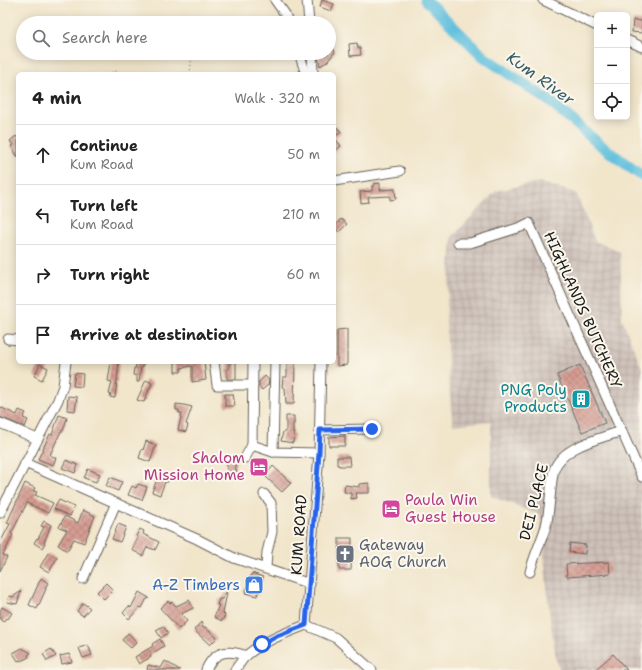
<!DOCTYPE html>
<html lang="en">
<head>
<meta charset="utf-8">
<style>
	:root { --surface:#fff; --page:#f6f6f6; --text:#222; --muted:#767676; --line:#e0e0e0 }
	body { margin:0; font-family:"Shantell Sans",sans-serif; background:var(--page); color:var(--text) }
	.controls { position:absolute; right:12px; top:12px; display:grid; overflow:hidden; border-radius:6px; box-shadow:0 2px 10px #0003 }
	.controls button { width:36px; height:36px; display:grid; place-items:center; padding:0; border:0; border-bottom:1px solid var(--line); background:var(--surface); color:var(--text); font:20px sans-serif }
	.stop { position:absolute; width:12px; height:12px; margin:-9px; border:3px solid #2563eb; border-radius:50%; background:#fff }
	.stop.end { background:#2563eb; border-color:#fff; box-shadow:0 1px 4px #0008 }
	.list { margin:0; padding:0; list-style:none }
	h2 { display:flex; justify-content:space-between; align-items:center; height:52px; margin:0; padding:0 16px; font-size:17px }
	h2 small { font-size:13px; font-weight:400; color:var(--muted) }
	.list li { display:grid; grid-template-columns:26px 1fr auto; gap:12px; align-items:center; box-sizing:border-box; height:60px; padding:0 16px; border-top:1px solid var(--line) }
	.list b { display:block; font-size:15px; white-space:nowrap }
	.list p { margin:0; font-size:13px; white-space:nowrap; color:var(--muted) }
	.list em { font-size:13px; font-style:normal; color:var(--muted) }
	.icon { flex:none; width:22px; height:22px; fill:none; stroke:currentColor; stroke-width:2; stroke-linecap:round; stroke-linejoin:round }
	.map { position:relative; flex:none; width:642px; height:670px; overflow:hidden }
	.search { position:absolute; background:var(--surface); box-shadow:0 2px 10px #0003; left:16px; top:16px; width:320px; height:44px; display:flex; align-items:center; gap:10px; box-sizing:border-box; padding:0 14px; border-radius:22px; color:var(--muted); font-size:15px }
	.panel { position:absolute; background:var(--surface); box-shadow:0 2px 10px #0003; left:16px; top:72px; width:320px; height:292px; border-radius:6px }
	.map>svg:first-child { display:block }
	.industrial { fill:url(#industrial-grid) }
	.lines { fill:none; stroke-linecap:round; stroke-linejoin:round }
	.river { stroke:#5fbfdd; stroke-width:11 }
	.building { fill:url(#building-cross-hatch) }
	.minor-casing { stroke:#676259; stroke-width:11 }
	.path { stroke:#676259; stroke-width:1; stroke-dasharray:1 3; stroke-linecap:butt }
	.minor { stroke:#fff; stroke-width:9 }
	.route { stroke:#2563eb; stroke-width:5 }
	.labels { text-anchor:middle; stroke-width:4; stroke-linejoin:round; paint-order:stroke }
	.street-label { font-size:15px; fill:#1c1c1c; stroke:#fbf7ec }
	.culture-label { font-size:15px; fill:#0d838f; stroke:#fbf7ec; text-anchor:end }
	.hotel-label { font-size:15px; fill:#b23c85; stroke:#fbf7ec; text-anchor:end }
	.worship-label { font-size:15px; fill:#5b616d; stroke:#fbf7ec; text-anchor:start }
	.shop-label { font-size:15px; fill:#366cbe; stroke:#fbf7ec; text-anchor:end }
	.water-label { font-size:16px; font-style:italic; fill:#375d69; stroke:#fbf7ec }
</style>
</head>
<body>
<div class="map">
<svg width="642" height="670" viewBox="0 0 642 670">
	<defs>
		<pattern id="industrial-grid" width="8" height="8" patternUnits="userSpaceOnUse"><rect width="8" height="8" fill="#cec1ba"/><path d="M0 4h8M4 0v8" fill="none" stroke="#b0a59f"/></pattern>
		<pattern id="building-cross-hatch" width="8" height="8" patternUnits="userSpaceOnUse"><rect width="8" height="8" fill="#d69d93"/><path d="M0 0l8 8M0 8l8-8" fill="none" stroke="#ad7f77"/></pattern>
	</defs>
	<rect width="100%" height="100%" fill="#fbf7ec"/>
	<filter id="ink" filterUnits="userSpaceOnUse"><feTurbulence type="fractalNoise" baseFrequency=".025" numOctaves="2"/><feDisplacementMap in="SourceGraphic" scale="8" xChannelSelector="R" yChannelSelector="G"/><feConvolveMatrix kernelMatrix="1 2 1 2 8 2 1 2 1" color-interpolation-filters="sRGB"/></filter>
	<filter id="wash" filterUnits="userSpaceOnUse"><feTurbulence type="fractalNoise" baseFrequency=".012" numOctaves="4" result="noise"/><feDisplacementMap in="SourceGraphic" scale="16" xChannelSelector="R" yChannelSelector="G"/><feGaussianBlur stdDeviation="0.9" result="paint"/><feColorMatrix in="noise" values="0 0 0 0 0 0 0 0 0 0 0 0 0 0 0 0 0 1.4 0 .05"/><feComposite in="paint" operator="in"/></filter>
	<g filter="url(#wash)">
		<rect width="100%" height="100%" fill="#f1e5ca"/>
		<path class="industrial" d="M 539,182 L 576,193 L 595,241 L 620,252 L 622,319 L 642,369 L 642,670 L 560,670 L 556,659 L 550,617 L 540,515 L 491,496 L 491,421 L 453,425 L 449,388 L 446,321 L 452,237 L 496,191 Z"/>
		<g class="lines">
			<path class="river" d="M 426,0 L 484,57 L 551,102 L 599,144 L 642,176"/>
		</g>
		<g id="blocks">
			<g class="building">
				<path d="M 322,0 L 334,4 L 331,11 L 320,7 Z"/>
				<path d="M 633,20 L 642,21 L 642,33 L 632,32 Z"/>
				<path d="M 329,40 L 335,52 L 327,62 L 320,66 L 318,57 L 329,53 Z"/>
				<path d="M 357,43 L 358,48 L 360,48 L 361,55 L 350,56 L 349,44 Z"/>
				<path d="M 337,127 L 341,132 L 334,137 L 341,146 L 334,152 L 334,129 Z"/>
				<path d="M 16,136 L 18,139 L 18,157 L 11,146 L 13,145 L 10,141 Z"/>
				<path d="M 380,183 L 380,190 L 395,189 L 396,199 L 390,200 L 390,196 L 368,197 L 369,202 L 361,203 L 360,192 L 372,191 L 372,186 L 374,186 L 374,184 Z"/>
				<path d="M 341,219 L 347,224 L 339,232 L 334,227 Z"/>
				<path d="M 347,329 L 347,365 L 337,366 L 337,330 Z"/>
				<path d="M 111,362 L 119,362 L 115,398 L 110,397 L 111,395 L 109,394 L 112,382 L 108,381 Z"/>
				<path d="M 135,362 L 143,362 L 143,367 L 141,367 L 139,382 L 137,382 L 137,376 L 133,375 L 134,368 L 136,368 Z"/>
				<path d="M 175,362 L 204,362 L 206,380 L 192,382 L 192,366 L 181,368 L 181,372 L 175,372 Z"/>
				<path d="M 229,362 L 236,362 L 236,379 L 227,379 L 227,369 L 229,369 Z"/>
				<path d="M 287,363 L 295,363 L 294,404 L 286,404 L 285,388 L 282,387 L 283,377 L 287,377 Z"/>
				<path d="M 40,364 L 48,368 L 42,380 L 34,376 Z"/>
				<path d="M 580,365 L 605,423 L 582,432 L 557,375 Z"/>
				<path d="M 75,373 L 83,374 L 82,387 L 73,386 Z"/>
				<path d="M 265,376 L 269,380 L 268,385 L 262,390 L 259,386 L 259,382 Z"/>
				<path d="M 146,380 L 152,383 L 144,402 L 137,400 Z"/>
				<path d="M 225,394 L 233,394 L 235,406 L 225,406 Z"/>
				<path d="M 68,396 L 77,397 L 75,411 L 67,410 Z"/>
				<path d="M 176,404 L 184,405 L 192,407 L 186,424 L 188,425 L 186,432 L 178,430 L 182,413 L 179,413 L 179,410 L 176,410 Z"/>
				<path d="M 0,407 L 17,415 L 19,410 L 26,413 L 23,418 L 28,420 L 25,427 L 0,417 Z"/>
				<path d="M 59,415 L 67,418 L 63,431 L 61,431 L 50,455 L 56,458 L 53,465 L 38,459 L 50,434 L 52,435 Z"/>
				<path d="M 286,416 L 294,416 L 294,424 L 293,424 L 293,433 L 294,433 L 293,443 L 281,441 L 283,432 L 286,432 Z"/>
				<path d="M 345,436 L 345,446 L 329,446 L 329,437 Z"/>
				<path d="M 146,441 L 156,445 L 150,462 L 139,458 L 142,449 L 143,450 Z"/>
				<path d="M 337,457 L 349,457 L 350,466 L 339,466 L 339,465 L 337,465 Z"/>
				<path d="M 66,460 L 78,465 L 75,473 L 62,468 Z"/>
				<rect x="227" y="461" width="9" height="11"/>
				<path d="M 253,462 L 265,463 L 264,473 L 252,472 Z"/>
				<path d="M 273,466 L 291,483 L 282,492 L 265,476 Z"/>
				<path d="M 88,469 L 100,474 L 96,482 L 84,478 Z"/>
				<path d="M 168,476 L 168,482 L 165,482 L 160,495 L 152,492 L 158,477 Z"/>
				<path d="M 110,477 L 122,482 L 118,491 L 106,486 Z"/>
				<path d="M 25,483 L 35,488 L 33,491 L 37,492 L 35,495 L 53,503 L 48,513 L 27,503 L 11,534 L 13,535 L 3,555 L 7,557 L 0,571 L 0,543 L 10,524 L 7,523 Z"/>
				<path d="M 369,483 L 369,493 L 356,493 L 357,498 L 351,499 L 351,493 L 344,492 L 345,485 L 359,487 L 359,484 Z"/>
				<path d="M 138,484 L 147,487 L 142,500 L 128,495 L 132,486 L 136,488 Z"/>
				<path d="M 59,500 L 74,507 L 70,516 L 54,509 Z"/>
				<path d="M 83,510 L 95,516 L 84,543 L 74,539 L 67,551 L 58,545 L 67,530 L 59,527 L 65,516 L 78,523 Z"/>
				<path d="M 44,521 L 51,525 L 44,543 L 45,543 L 42,548 L 34,543 L 37,538 L 38,539 L 44,527 L 41,526 Z"/>
				<path d="M 118,524 L 126,527 L 120,542 L 112,539 Z"/>
				<path d="M 140,529 L 144,531 L 143,534 L 159,542 L 155,550 L 147,547 L 143,556 L 132,550 L 138,537 L 136,536 Z"/>
				<path d="M 339,538 L 352,538 L 351,570 L 339,570 Z"/>
				<path d="M 570,543 L 586,545 L 585,554 L 569,552 Z"/>
				<path d="M 48,553 L 57,558 L 49,572 L 40,567 Z"/>
				<path d="M 609,562 L 610,574 L 567,577 L 566,564 Z"/>
				<path d="M 252,573 L 263,577 L 257,596 L 245,593 Z"/>
				<path d="M 41,578 L 48,583 L 45,588 L 46,589 L 37,609 L 29,605 Z"/>
				<path d="M 106,583 L 113,590 L 104,599 L 97,592 Z"/>
				<path d="M 21,591 L 17,604 L 7,602 L 9,596 L 13,597 Z"/>
				<path d="M 139,592 L 149,598 L 146,600 L 142,608 L 140,607 L 129,619 L 123,613 L 129,606 L 131,608 Z"/>
				<path d="M 226,592 L 227,593 L 223,613 L 225,615 L 222,621 L 214,617 L 219,605 L 217,605 L 219,599 L 222,599 Z"/>
				<path d="M 189,600 L 193,608 L 181,614 L 187,621 L 179,629 L 160,608 L 168,601 L 170,603 L 172,602 L 176,606 Z"/>
				<path d="M 83,603 L 90,608 L 83,616 L 77,611 Z"/>
				<path d="M 2,607 L 12,613 L 8,619 L 6,618 L 3,622 L 0,619 L 0,611 Z"/>
				<path d="M 201,622 L 203,628 L 205,627 L 217,638 L 210,645 L 194,630 Z"/>
				<path d="M 163,626 L 168,633 L 161,638 L 156,630 Z"/>
				<path d="M 128,633 L 137,642 L 131,648 L 122,640 Z"/>
				<path d="M 160,639 L 164,646 L 150,655 L 151,657 L 139,664 L 135,657 L 153,646 L 152,644 Z"/>
				<path d="M 88,645 L 92,655 L 83,658 L 79,648 Z"/>
				<path d="M 22,648 L 31,653 L 28,655 L 29,657 L 21,661 L 20,660 L 18,661 L 13,653 Z"/>
				<path d="M 51,649 L 56,656 L 47,661 L 43,654 Z"/>
				<path d="M 69,654 L 72,662 L 62,664 L 60,656 Z"/>
				<path d="M 613,654 L 627,670 L 595,670 Z"/>
				<path d="M 165,661 L 180,670 L 147,670 L 148,665 L 161,668 Z"/>
			</g>
		</g>
	</g>
	<g filter="url(#ink)">
		<use href="#blocks" fill-opacity="0" stroke="#676259" stroke-width="1"/>
		<g class="lines">
			<g class="minor-casing">
				<g id="minor">
					<path d="M 275,0 L 285,14 L 288,23"/>
					<path d="M 307,0 L 309,23"/>
					<path d="M 543,0 L 597,26"/>
					<path d="M 627,40 L 642,47"/>
					<path d="M 299,53 L 306,74"/>
					<path d="M 312,53 L 313,74"/>
					<path d="M 334,181 L 400,171"/>
					<path d="M 458,243 L 470,243 L 521,227 L 529,223 L 642,477"/>
					<path d="M 8,339 L 18,340"/>
					<path d="M 214,362 L 217,385 L 253,385"/>
					<path d="M 253,362 L 252,445 L 273,452 L 319,453"/>
					<path d="M 0,423 L 37,439"/>
					<path d="M 319,430 L 372,429"/>
					<path d="M 273,452 L 275,362"/>
					<path d="M 245,458 L 252,445"/>
					<path d="M 25,463 L 197,539 L 234,558 L 310,584"/>
					<path d="M 264,494 L 271,503 L 272,532 L 267,552 L 266,568"/>
					<path d="M 0,513 L 58,400 L 63,386 L 66,362"/>
					<path d="M 530,572 C 534,556 541,542 546,526 C 550,509 550,491 553,474 C 558,447 599,439 622,431"/>
					<path d="M 83,579 L 116,503"/>
					<path d="M 306,625 L 336,638 L 372,670"/>
					<path d="M 206,670 C 214,651 228,649 246,656"/>
					<path d="M 235,670 C 239,665 242,659 247,655 C 264,641 285,633 306,625 L 319,453 L 321,362"/>
				</g>
			</g>
			<g class="path">
				<path d="M 108,74 L 116,71 L 125,74"/>
				<path d="M 190,74 L 192,53"/>
			</g>
			<use href="#minor" class="minor"/>
		</g>
	</g>
	<g class="lines" filter="url(#ink)">
		<path class="route" d="M 262,644 L 277,636 L 306,625 L 319,453 L 320,430 L 372,429"/>
	</g>
	<defs>
		<g id="building-square" transform="scale(1)"><rect x="-9" y="-9" width="18" height="18" rx="4" fill="#0f9aa8" stroke="#fbf7ec"/><path d="M-4-6H4V6H1V3H-1V6H-4ZM-2.5-4.3h1.7v1.8h-1.7ZM.8-4.3h1.7v1.8H.8ZM-2.5-1h1.7V.8h-1.7ZM.8-1h1.7V.8H.8Z" fill="#fff"/></g>
		<g id="hotel-square" transform="scale(1)"><rect x="-9" y="-9" width="18" height="18" rx="4" fill="#d1479c" stroke="#fbf7ec"/><path d="M-6-4.5h1.5V1H6V5H4.5V3h-9V5H-6ZM-4 0a1.8 1.8 0 1 1 3.6 0ZM.5 0V-2.5h3Q6-2.5 6 0Z" fill="#fff"/></g>
		<g id="church-square" transform="scale(1)"><rect x="-9" y="-9" width="18" height="18" rx="4" fill="#6b7280" stroke="#fbf7ec"/><path d="M-1.2-6h2.4v3.5h3.3v2.4h-3.3V6h-2.4V-.1h-3.3v-2.4h3.3Z" fill="#fff"/></g>
		<g id="shop-square" transform="scale(1)"><rect x="-9" y="-9" width="18" height="18" rx="4" fill="#3f7fe0" stroke="#fbf7ec"/><path d="M-5-2.5h2.3a2.7 3.5 0 0 1 5.4 0H5L5.5 6h-11ZM-1.5-2.5h3a1.5 2.3 0 0 0-3 0Z" fill="#fff"/></g>
	</defs>
	<g fill-rule="evenodd">
		<use href="#building-square" x="581" y="399"/>
		<use href="#hotel-square" x="259" y="467"/>
		<use href="#hotel-square" x="391" y="509"/>
		<use href="#church-square" x="345" y="554"/>
		<use href="#shop-square" x="254" y="585"/>
	</g>
	<g class="labels">
		<g class="street-label">
			<text transform="translate(583 310) rotate(66)" y="5">HIGHLANDS BUTCHERY</text>
			<text transform="translate(534 502) rotate(-76)" y="5">DEI PLACE</text>
			<text transform="translate(299 535) rotate(-86)" y="5">KUM ROAD</text>
		</g>
		<g class="culture-label">
			<text x="567" y="395">PNG Poly<tspan x="567" dy="17">Products</tspan></text>
		</g>
		<g class="hotel-label">
			<text x="245" y="463">Shalom<tspan x="245" dy="17">Mission Home</tspan></text>
			<text x="405" y="505" text-anchor="start">Paula Win<tspan x="405" dy="17">Guest House</tspan></text>
		</g>
		<g class="worship-label">
			<text x="359" y="550">Gateway<tspan x="359" dy="17">AOG Church</tspan></text>
		</g>
		<g class="shop-label">
			<text x="240" y="590">A-Z Timbers</text>
		</g>
		<g class="water-label">
			<text transform="translate(541 78) rotate(36)" y="6">Kum River</text>
		</g>
	</g>
</svg>
<div class="controls">
<button>+</button>
<button>−</button>
<button><svg class="icon" aria-label="locate" viewBox="0 0 24 24"><circle cx="12" cy="12" r="6"/><path d="M12 2v4M12 18v4M2 12h4M18 12h4"/></svg></button>
</div>
<div class="stop" style="left:262px;top:644px"></div>
<div class="stop end" style="left:372px;top:429px"></div>
<div class="search"><svg class="icon" aria-label="search" viewBox="0 0 24 24"><circle cx="10" cy="10" r="6"/><path d="M15 15l6 6"/></svg>Search here</div>
<section class="panel">
<h2>4 min<small>Walk · 320 m</small></h2>
<ul class="list">
<li><svg class="icon" aria-label="ahead" viewBox="0 0 24 24"><path d="M12 20V5M6 11l6-6 6 6"/></svg><div><b>Continue</b><p>Kum Road</p></div><em>50 m</em></li>
<li><svg class="icon" aria-label="left" viewBox="0 0 24 24"><path d="M17 20v-9H6M10 6l-5 5 5 5"/></svg><div><b>Turn left</b><p>Kum Road</p></div><em>210 m</em></li>
<li><svg class="icon" aria-label="right" viewBox="0 0 24 24"><path d="M7 20v-9h11M14 6l5 5-5 5"/></svg><div><b>Turn right</b></div><em>60 m</em></li>
<li><svg class="icon" aria-label="arrive" viewBox="0 0 24 24"><path d="M6 21V4h12l-3 4 3 4H6"/></svg><div><b>Arrive at destination</b></div></li>
</ul>
</section>
</div>
</body>
</html>
